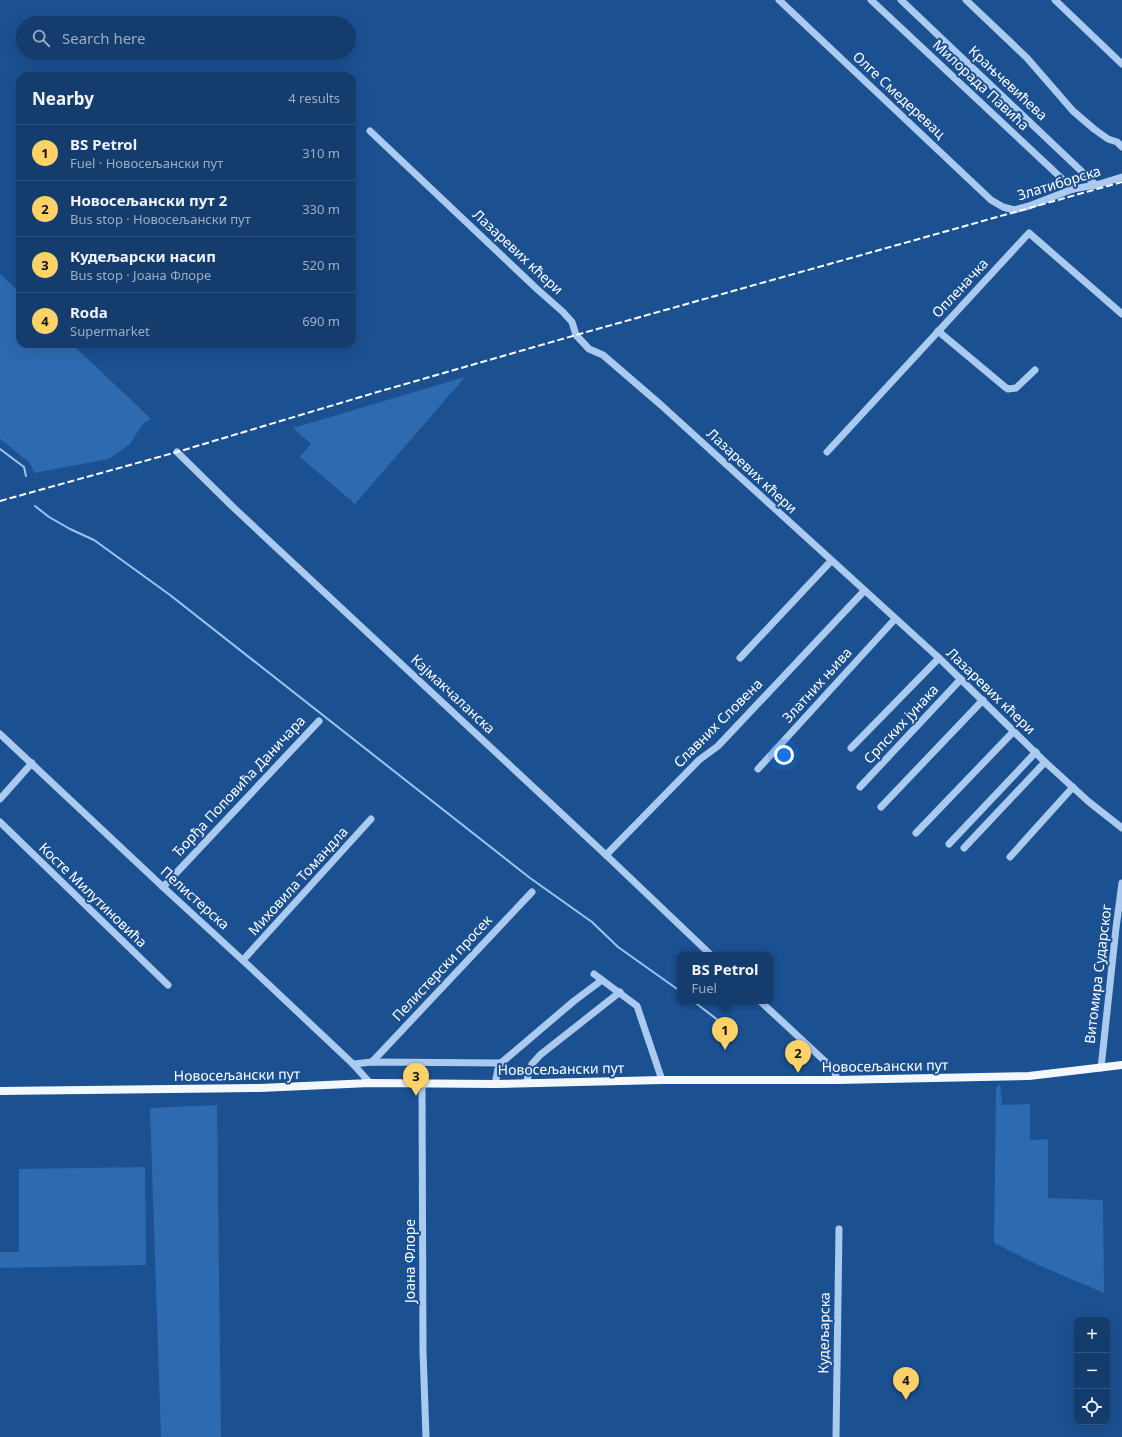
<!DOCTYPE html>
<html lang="en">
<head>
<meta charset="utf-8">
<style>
	:root { --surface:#143c6d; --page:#1d4372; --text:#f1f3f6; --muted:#9dadc2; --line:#335680; --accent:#ffd269 }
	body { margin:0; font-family:"Noto Sans",sans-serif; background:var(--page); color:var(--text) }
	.controls { position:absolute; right:12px; bottom:12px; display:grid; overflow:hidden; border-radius:8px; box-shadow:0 4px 16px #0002 }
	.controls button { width:36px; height:36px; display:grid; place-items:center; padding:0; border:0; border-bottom:1px solid var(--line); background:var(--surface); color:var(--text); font:20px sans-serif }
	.you { position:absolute; left:784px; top:755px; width:14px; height:14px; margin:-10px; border:3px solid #fff; border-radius:50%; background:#1a73e8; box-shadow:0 0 0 6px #1a73e833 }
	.badge { display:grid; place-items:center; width:26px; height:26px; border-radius:50%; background:var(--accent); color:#111; font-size:13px; font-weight:700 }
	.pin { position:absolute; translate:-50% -33px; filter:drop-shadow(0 1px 2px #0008) }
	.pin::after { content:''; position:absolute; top:21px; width:14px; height:12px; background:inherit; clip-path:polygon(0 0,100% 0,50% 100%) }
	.popup { position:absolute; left:677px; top:952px; width:96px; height:52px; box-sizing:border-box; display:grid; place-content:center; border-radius:8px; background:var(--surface); filter:drop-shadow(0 1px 3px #0005); font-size:13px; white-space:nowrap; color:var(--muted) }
	.popup b { font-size:15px; color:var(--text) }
	.popup::after { content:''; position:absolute; left:50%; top:100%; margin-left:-8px; border:8px solid transparent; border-top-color:var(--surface) }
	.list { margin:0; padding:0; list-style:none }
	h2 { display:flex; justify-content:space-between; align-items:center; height:52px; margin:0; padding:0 16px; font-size:17px }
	h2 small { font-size:13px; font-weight:400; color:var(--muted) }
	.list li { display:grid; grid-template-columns:26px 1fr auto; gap:12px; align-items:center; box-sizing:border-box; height:56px; padding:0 16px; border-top:1px solid var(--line) }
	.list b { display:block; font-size:15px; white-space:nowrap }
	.list p { margin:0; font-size:13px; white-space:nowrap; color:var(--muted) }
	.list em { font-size:13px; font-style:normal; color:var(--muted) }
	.icon { flex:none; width:22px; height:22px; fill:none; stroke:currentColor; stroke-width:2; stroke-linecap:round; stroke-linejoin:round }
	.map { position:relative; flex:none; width:1122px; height:1437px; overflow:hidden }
	.search { position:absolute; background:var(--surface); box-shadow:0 4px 16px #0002; left:16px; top:16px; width:340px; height:44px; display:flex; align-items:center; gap:10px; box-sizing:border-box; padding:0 14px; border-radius:22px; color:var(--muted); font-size:15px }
	.panel { position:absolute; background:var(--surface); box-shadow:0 4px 16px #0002; left:16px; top:72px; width:340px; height:276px; border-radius:12px }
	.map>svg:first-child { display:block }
	.green { fill:#2e6aaf }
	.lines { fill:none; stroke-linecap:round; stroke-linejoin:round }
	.stream { stroke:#9ec5f0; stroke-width:2 }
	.minor { stroke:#abcaef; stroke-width:7 }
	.major { stroke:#f3f8ff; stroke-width:8 }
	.rail { stroke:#fff; stroke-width:2; stroke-dasharray:7 3; stroke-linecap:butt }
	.labels { text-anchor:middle; stroke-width:4; stroke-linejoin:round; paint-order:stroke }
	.street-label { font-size:14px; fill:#fff; stroke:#1b5091 }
</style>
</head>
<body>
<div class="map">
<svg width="1122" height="1437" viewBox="0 0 1122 1437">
	<rect width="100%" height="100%" fill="#1b5091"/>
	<g class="green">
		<path d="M 0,274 L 20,292 L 20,344 L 72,344 L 151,419 L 143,424 L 129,445 L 109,459 L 34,473 L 30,463 L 0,439 Z"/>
		<path d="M 465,377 L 355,504 L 300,457 L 311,444 L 293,428 Z"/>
		<path d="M 1000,1084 L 1002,1105 L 1030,1104 L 1030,1140 L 1048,1139 L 1048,1198 L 1103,1200 L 1104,1293 L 1038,1265 L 994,1243 L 996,1088 Z"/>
		<path d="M 217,1105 L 221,1437 L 161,1437 L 150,1108 Z"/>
		<path d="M 145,1167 L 146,1265 L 0,1268 L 0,1252 L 19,1252 L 19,1169 Z"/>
	</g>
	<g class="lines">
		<g class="stream">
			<path d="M 0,449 L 24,467 L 26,476"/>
			<path d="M 35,506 L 49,517 L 70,529 L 94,540 L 170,595 L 530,878 L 592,922 L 618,947 L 680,991"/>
			<path d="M 693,1001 L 719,1021"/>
		</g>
		<g class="minor">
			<path d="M 779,0 L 991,200 L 1003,207 L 1014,210 L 1029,206 L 1073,189 L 1096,185 L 1122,177"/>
			<path d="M 871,0 L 1073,189"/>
			<path d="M 901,0 L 1096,185"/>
			<path d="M 966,0 L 1027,58 L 1073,111 L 1094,129 L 1108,139 L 1117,142 L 1122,147"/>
			<path d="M 1055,0 L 1122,64"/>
			<path d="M 370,131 L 537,289 L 563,312 L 572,322 L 576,335 L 589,349 L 603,355 L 661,405 L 939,658 L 1045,762 L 1089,802 L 1122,828"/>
			<path d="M 938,331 L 1005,387 L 1008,389 L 1016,388 L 1035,370"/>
			<path d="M 177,452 L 235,509 L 606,855 L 711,955"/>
			<path d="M 827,452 L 1029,233 L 1122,314"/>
			<path d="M 740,658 L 831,561"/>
			<path d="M 0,734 L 163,887 L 250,967 L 353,1064 L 370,1083"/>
			<path d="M 851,748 L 939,658"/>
			<path d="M 758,769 L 895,619"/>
			<path d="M 860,787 L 961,679"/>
			<path d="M 0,799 L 32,763"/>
			<path d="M 881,807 L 983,700"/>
			<path d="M 0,822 L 168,985"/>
			<path d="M 916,833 L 1014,731"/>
			<path d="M 949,844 L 1036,752"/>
			<path d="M 964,848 L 1045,762"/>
			<path d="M 606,855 L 699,760 L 718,746 L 864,591"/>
			<path d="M 1010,857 L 1073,787"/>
			<path d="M 163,887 L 319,721"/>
			<path d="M 243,960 L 371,819"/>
			<path d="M 594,974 L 637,1006 L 662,1080"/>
			<path d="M 760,1001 L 829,1065 L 835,1073 L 837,1080"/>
			<path d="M 372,1062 L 532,892"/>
			<path d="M 501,1063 L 574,1001 L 602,980"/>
			<path d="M 353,1064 L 372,1062 L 501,1063 L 498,1069 L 495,1084"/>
			<path d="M 1101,1068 L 1116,928 L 1122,883"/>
			<path d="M 526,1083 L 532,1064 L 540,1055 L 620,992"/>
			<path d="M 422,1084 L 423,1351 L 426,1437"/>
			<path d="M 836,1437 L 839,1229"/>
		</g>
		<path class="major" d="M 0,1091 L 260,1088 L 370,1083 L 495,1084 L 662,1080 L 837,1080 L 1029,1076 L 1122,1065"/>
		<path class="rail" d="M 0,501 L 177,452 L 374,393 L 576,335 L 1122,182"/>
	</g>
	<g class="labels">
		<g class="street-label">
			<text transform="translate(1008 83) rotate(43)" y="5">Крањчевићева</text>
			<text transform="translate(981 85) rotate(43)" y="5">Милорада Павића</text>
			<text transform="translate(899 95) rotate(43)" y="5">Олге Смедеревац</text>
			<text transform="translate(1059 183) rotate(-17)" y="5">Златиборска</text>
			<text transform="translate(518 252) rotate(43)" y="5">Лазаревих кћери</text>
			<text transform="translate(960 288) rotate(-47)" y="5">Опленачка</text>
			<text transform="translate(752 471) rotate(43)" y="5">Лазаревих кћери</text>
			<text transform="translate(817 685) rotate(-48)" y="5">Златних њива</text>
			<text transform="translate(991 691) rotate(44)" y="5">Лазаревих кћери</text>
			<text transform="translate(453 694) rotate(43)" y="5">Кајмакчаланска</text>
			<text transform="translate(718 723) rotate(-45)" y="5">Славних Словена</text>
			<text transform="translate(901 724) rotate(-47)" y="5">Српских јунака</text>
			<text transform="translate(239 786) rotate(-47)" y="5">Ђорђа Поповића Даничара</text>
			<text transform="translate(298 881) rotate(-48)" y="5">Миховила Томандла</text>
			<text transform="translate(93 895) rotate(44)" y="5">Косте Милутиновића</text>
			<text transform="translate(195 898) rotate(42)" y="5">Пелистерска</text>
			<text transform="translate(442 968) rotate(-47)" y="5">Пелистерски просек</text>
			<text transform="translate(1098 974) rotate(-83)" y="5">Витомира Сударског</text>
			<text transform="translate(885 1066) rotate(-1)" y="5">Новосељански пут</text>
			<text transform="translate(561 1069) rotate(-1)" y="5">Новосељански пут</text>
			<text transform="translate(237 1075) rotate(-1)" y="5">Новосељански пут</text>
			<text transform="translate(410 1261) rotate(-90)" y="5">Јоана Флоре</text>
			<text transform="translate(824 1333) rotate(-89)" y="5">Кудељарска</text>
		</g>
	</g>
</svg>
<div class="controls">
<button>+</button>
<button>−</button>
<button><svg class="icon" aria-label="locate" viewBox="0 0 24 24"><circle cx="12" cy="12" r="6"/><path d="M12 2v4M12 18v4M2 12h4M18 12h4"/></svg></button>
</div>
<div class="you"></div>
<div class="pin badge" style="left:725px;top:1050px">1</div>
<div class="popup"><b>BS Petrol</b>Fuel</div>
<div class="pin badge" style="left:798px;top:1073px">2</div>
<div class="pin badge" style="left:416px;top:1096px">3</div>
<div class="pin badge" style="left:906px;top:1400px">4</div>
<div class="search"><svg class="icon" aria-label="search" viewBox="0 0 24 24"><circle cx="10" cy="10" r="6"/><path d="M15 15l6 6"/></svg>Search here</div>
<section class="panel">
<h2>Nearby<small>4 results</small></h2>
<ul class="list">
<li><span class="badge">1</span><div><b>BS Petrol</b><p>Fuel · Новосељански пут</p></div><em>310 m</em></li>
<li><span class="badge">2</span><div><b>Новосељански пут 2</b><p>Bus stop · Новосељански пут</p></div><em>330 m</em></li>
<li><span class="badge">3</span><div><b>Кудељарски насип</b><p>Bus stop · Јоана Флоре</p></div><em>520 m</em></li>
<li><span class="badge">4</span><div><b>Roda</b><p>Supermarket</p></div><em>690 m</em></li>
</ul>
</section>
</div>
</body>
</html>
